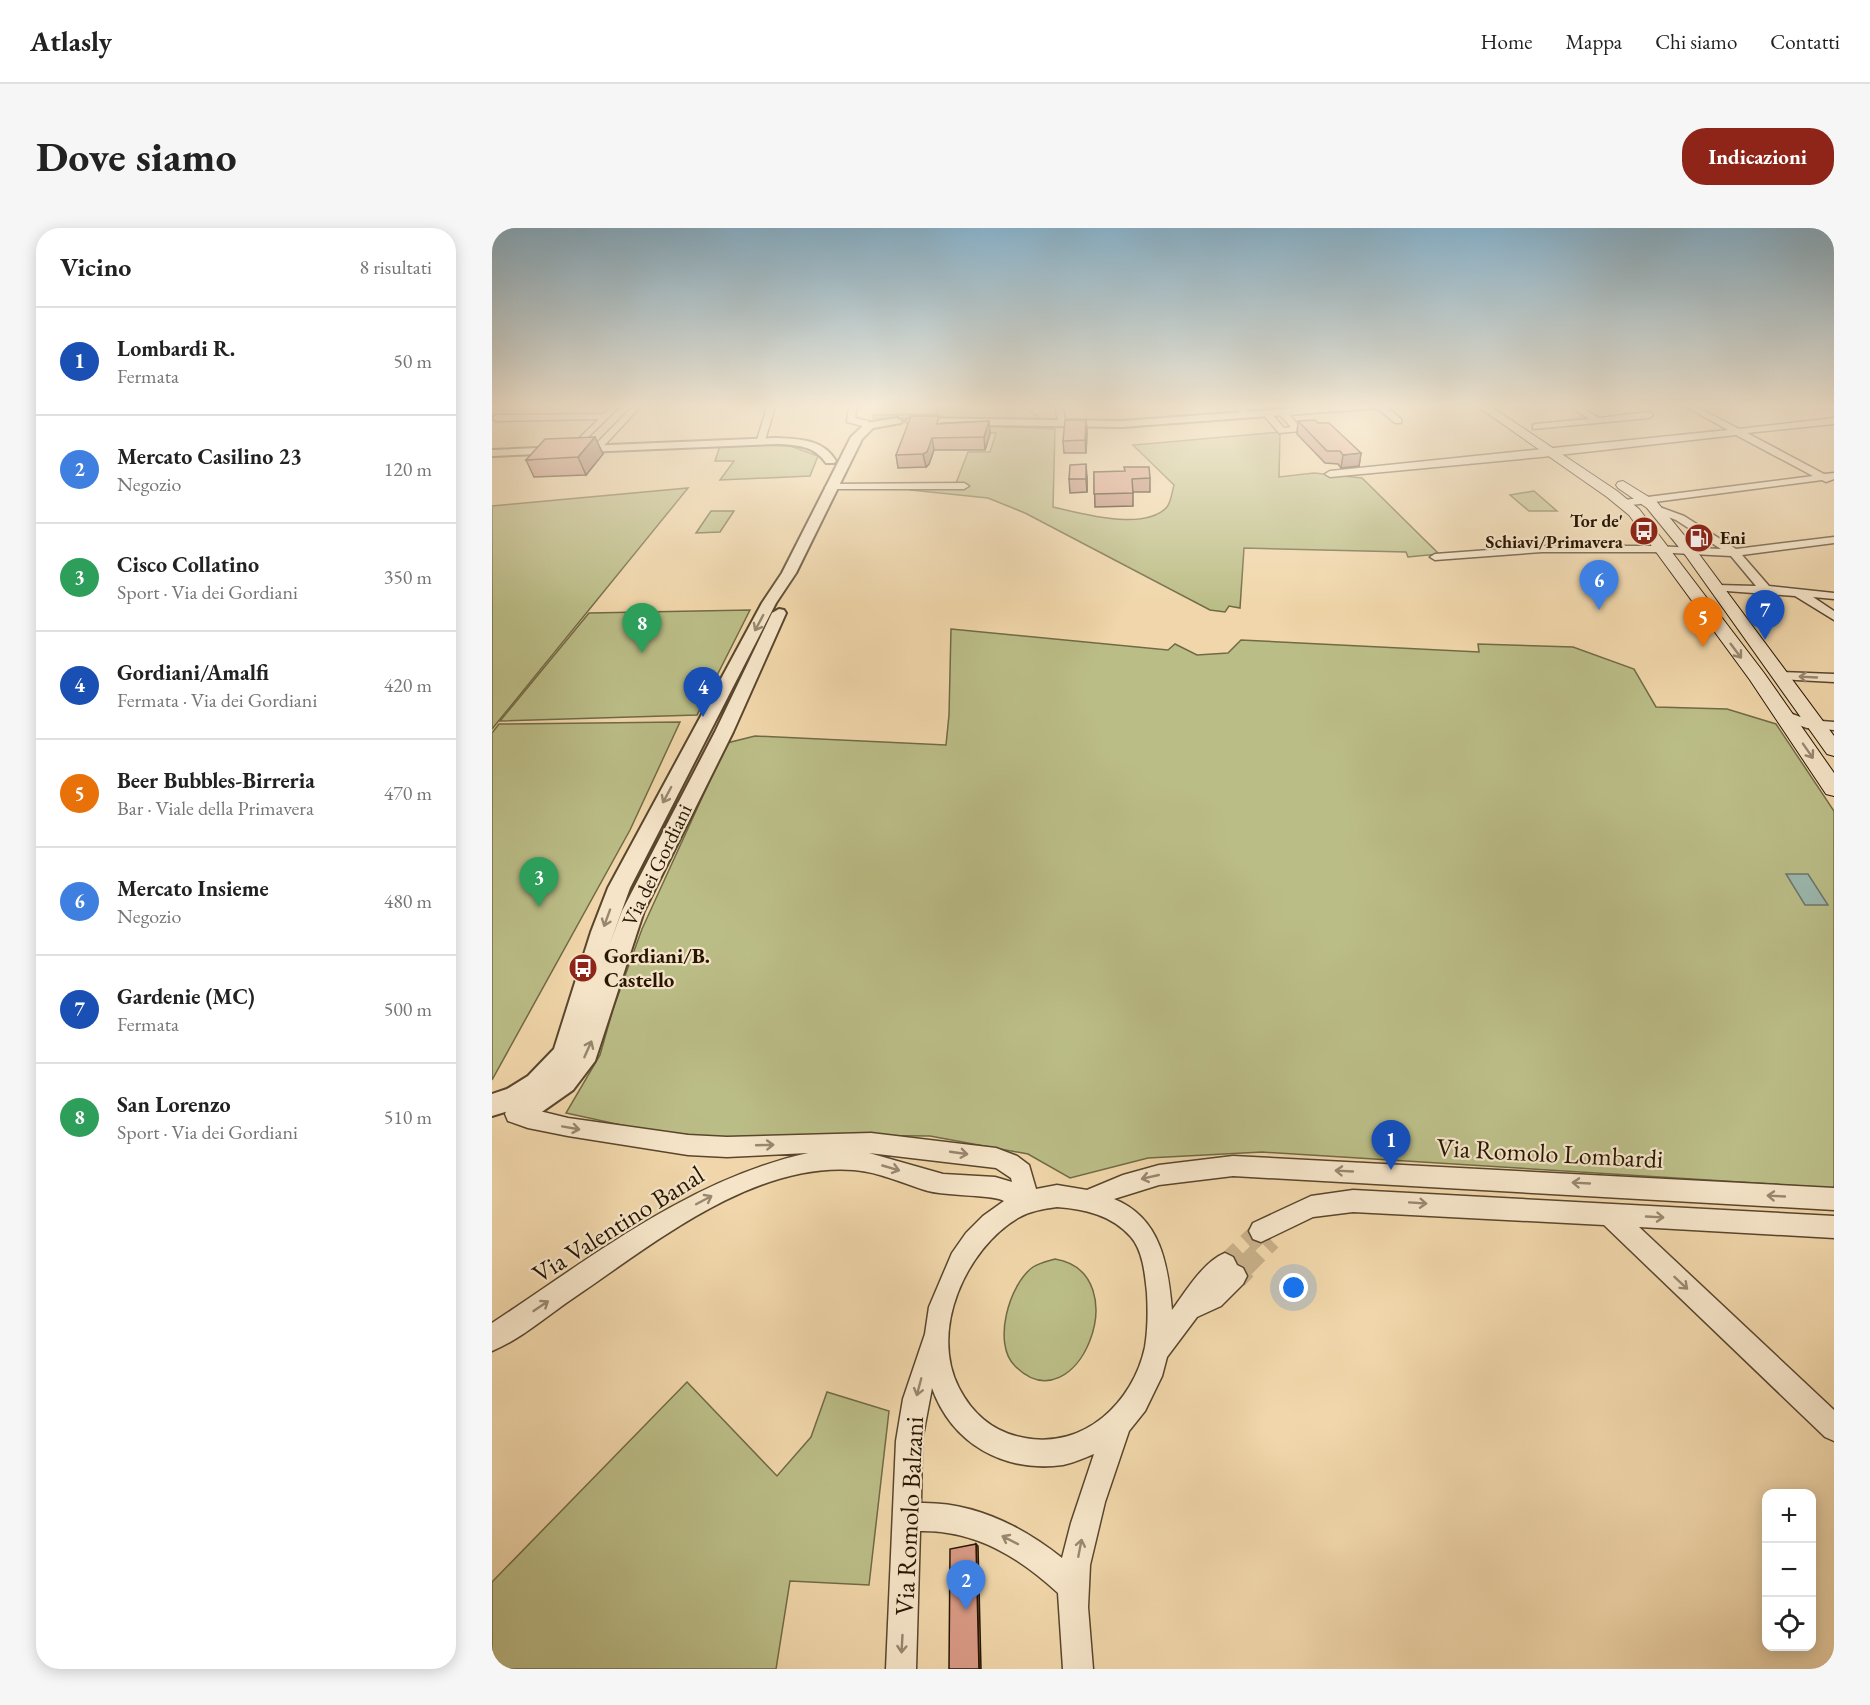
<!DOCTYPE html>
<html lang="it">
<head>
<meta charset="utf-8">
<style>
	:root { --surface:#fff; --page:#f6f6f6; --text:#222; --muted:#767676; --line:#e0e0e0; --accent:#8f2418 }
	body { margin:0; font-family:"EB Garamond",serif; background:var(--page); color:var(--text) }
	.controls { position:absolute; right:18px; bottom:18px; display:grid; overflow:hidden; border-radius:12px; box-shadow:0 3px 15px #0003 }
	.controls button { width:54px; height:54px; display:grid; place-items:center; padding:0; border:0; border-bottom:2px solid var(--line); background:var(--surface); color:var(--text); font:30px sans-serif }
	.you { position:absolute; left:802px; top:1060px; width:21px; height:21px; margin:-15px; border:4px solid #fff; border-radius:50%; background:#1a73e8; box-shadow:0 0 0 9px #1a73e833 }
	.badge { display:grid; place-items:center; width:39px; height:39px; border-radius:50%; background:var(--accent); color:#fff; font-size:20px; font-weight:700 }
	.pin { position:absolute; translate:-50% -50px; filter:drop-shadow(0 2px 3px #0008) }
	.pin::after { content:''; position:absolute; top:32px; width:21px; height:18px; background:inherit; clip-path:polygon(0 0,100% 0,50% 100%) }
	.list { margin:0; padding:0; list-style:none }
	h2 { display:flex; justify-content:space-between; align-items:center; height:78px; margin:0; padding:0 24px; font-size:26px }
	h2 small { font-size:20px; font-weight:400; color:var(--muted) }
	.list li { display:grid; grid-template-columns:39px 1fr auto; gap:18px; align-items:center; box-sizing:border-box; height:108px; padding:0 24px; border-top:2px solid var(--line) }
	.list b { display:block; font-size:22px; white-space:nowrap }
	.list p { margin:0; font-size:20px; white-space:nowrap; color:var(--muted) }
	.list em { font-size:20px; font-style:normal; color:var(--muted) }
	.icon { flex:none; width:33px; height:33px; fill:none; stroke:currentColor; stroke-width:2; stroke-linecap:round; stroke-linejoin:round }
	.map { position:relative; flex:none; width:1342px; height:1441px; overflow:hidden; border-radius:24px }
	header { display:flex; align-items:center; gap:36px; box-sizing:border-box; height:84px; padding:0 30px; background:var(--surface); border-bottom:2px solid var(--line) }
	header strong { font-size:28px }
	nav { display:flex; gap:33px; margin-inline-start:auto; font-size:21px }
	.intro { display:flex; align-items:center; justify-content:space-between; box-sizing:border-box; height:144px; padding:0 36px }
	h1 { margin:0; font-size:42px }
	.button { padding:15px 27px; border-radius:24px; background:var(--accent); color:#fff; font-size:21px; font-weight:700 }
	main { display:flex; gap:36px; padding:0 36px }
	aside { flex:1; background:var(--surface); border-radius:24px; box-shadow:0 3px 15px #0003 }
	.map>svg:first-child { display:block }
	.green { fill:#bbbd87; stroke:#716a45; stroke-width:1.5 }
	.water { fill:#9bb8af; stroke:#6d776a; stroke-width:1.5 }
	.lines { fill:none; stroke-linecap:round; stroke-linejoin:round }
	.minor-tunnel-far1 { stroke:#c8b089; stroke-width:21; stroke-dasharray:21 10; stroke-linecap:butt }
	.minor-tunnel { stroke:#c8b089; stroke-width:27; stroke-dasharray:27 14; stroke-linecap:butt }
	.minor-casing { stroke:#59462d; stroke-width:3 }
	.tertiary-casing { stroke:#59462d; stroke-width:4 }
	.secondary-casing { stroke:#271603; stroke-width:2 }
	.minor { fill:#f5e4c8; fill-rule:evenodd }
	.tertiary { fill:#f5e4c8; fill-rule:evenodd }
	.secondary { fill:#f5e4c8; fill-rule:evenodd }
	.wall { fill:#bb8472; stroke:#271603; stroke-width:1.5 }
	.shaded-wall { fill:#986c5d; stroke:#271603; stroke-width:1.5 }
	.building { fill:#d99a85; stroke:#271603; stroke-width:1.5 }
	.oneway { stroke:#98876f }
	.labels { text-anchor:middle; stroke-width:4.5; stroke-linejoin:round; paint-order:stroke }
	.far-poi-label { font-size:18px; font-weight:bold; fill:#271603; stroke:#f5e4c8; text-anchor:end }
	.street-label { font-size:21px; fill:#271603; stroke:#f5e4c8 }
	.poi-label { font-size:21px; font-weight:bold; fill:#271603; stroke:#f5e4c8; text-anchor:start }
	.near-street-label { font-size:26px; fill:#271603; stroke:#f5e4c8 }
</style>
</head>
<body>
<header>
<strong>Atlasly</strong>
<nav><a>Home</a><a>Mappa</a><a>Chi siamo</a><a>Contatti</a></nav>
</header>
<div class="intro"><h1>Dove siamo</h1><a class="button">Indicazioni</a></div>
<main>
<aside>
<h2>Vicino<small>8 risultati</small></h2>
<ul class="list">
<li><span class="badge" style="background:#1a4fb4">1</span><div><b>Lombardi R.</b><p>Fermata</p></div><em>50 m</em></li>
<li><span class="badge" style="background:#3f7fe0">2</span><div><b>Mercato Casilino 23</b><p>Negozio</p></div><em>120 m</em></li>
<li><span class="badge" style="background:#2e9e5b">3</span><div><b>Cisco Collatino</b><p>Sport · Via dei Gordiani</p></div><em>350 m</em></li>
<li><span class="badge" style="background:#1a4fb4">4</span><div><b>Gordiani/Amalfi</b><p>Fermata · Via dei Gordiani</p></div><em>420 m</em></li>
<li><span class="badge" style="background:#e8710a">5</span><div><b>Beer Bubbles-Birreria</b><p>Bar · Viale della Primavera</p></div><em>470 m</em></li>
<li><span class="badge" style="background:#3f7fe0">6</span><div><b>Mercato Insieme</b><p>Negozio</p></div><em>480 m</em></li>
<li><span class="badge" style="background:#1a4fb4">7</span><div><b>Gardenie (MC)</b><p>Fermata</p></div><em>500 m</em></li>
<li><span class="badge" style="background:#2e9e5b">8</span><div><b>San Lorenzo</b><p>Sport · Via dei Gordiani</p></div><em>510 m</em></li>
</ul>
</aside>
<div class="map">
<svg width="1342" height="1441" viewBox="0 0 1342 1441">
	<rect width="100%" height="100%" fill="#f0d6aa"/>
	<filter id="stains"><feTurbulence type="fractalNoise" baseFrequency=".00333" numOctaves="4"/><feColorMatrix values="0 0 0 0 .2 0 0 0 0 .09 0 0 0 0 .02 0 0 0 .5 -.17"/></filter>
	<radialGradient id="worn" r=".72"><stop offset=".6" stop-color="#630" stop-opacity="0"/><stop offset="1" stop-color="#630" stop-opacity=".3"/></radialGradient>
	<g class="green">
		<path d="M 443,176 L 526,176 L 547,189 L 537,193 L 381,190 L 381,187 L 445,186 Z"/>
		<path d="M 493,198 L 563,201 L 561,279 C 589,285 652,304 675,279 C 679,274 680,264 682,257 L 641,217 L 788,204 L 787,249 L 822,245 L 870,250 L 947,326 L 916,329 L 914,324 L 752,320 L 748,380 L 737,378 L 733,384 L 718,382 L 533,285 L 496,270 L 418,262 L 422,257 L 464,255 L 476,224 L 498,224 L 504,205 L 496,205 Z"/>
		<path d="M 279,216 L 298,218 L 326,228 L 318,248 L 228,252 L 242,233 L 223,233 L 228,218 Z"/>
		<path d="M 196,260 L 0,501 L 0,278 Z"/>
		<path d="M 1042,263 L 1065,283 L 1037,283 L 1018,267 Z"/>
		<path d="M 219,283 L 242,283 L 228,304 L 204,305 Z"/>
		<path d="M 258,382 L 205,487 L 8,493 L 97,385 Z"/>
		<path d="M 459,401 L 676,422 L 683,416 L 705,427 L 736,425 L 749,412 L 987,424 L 986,416 L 1081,419 L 1142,441 L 1164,479 L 1235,481 L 1284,496 L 1342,583 L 1342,960 L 770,924 L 656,930 L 578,950 L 536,926 L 438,908 L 327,907 L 231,910 L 152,902 L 74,885 L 108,827 L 121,781 L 150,701 L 235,515 L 263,508 L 454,517 L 457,487 Z"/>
		<path d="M 188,494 L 138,602 L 0,852 L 0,505 L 7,496 Z"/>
		<path d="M 563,1031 C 647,1045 585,1200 523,1138 C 500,1116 517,1056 541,1039 C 547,1035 556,1033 563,1031 Z"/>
		<path d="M 195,1154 L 285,1248 L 319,1209 L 335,1164 L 397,1183 L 377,1357 L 298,1353 L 284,1441 L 0,1441 L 0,1354 Z"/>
	</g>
	<path class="water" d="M 1294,646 L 1316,646 L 1336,677 L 1313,677 Z"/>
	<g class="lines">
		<g class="minor-tunnel-far1">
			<path d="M 733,1037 L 769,1003"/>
			<path d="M 751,1040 L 779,1012"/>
		</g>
		<path class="minor-tunnel" d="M 743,1048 L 752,1039"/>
		<g class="minor-casing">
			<g id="minor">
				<path d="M 122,176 L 130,176 L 80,225 L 77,224 L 77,220 L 107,191 L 4,193 L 0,190 L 4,187 L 112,186 Z"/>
				<path d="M 143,176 L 151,176 L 107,223 L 101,223 L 101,219 Z"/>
				<path d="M 276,176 L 284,176 L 273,212 L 269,215 L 265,212 Z"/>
				<path d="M 357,176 L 365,176 L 363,190 L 376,193 L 378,200 L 355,194 Z"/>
				<path d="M 562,176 L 570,176 L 574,198 L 567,196 Z"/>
				<path d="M 742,176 L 750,176 L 759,187 L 758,189 L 752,189 Z"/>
				<path d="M 800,176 L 808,176 L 815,183 L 808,185 Z"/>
				<path d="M 884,176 L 891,176 L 909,191 L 909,195 L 903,195 L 884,179 Z"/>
				<path d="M 1074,176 L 1083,176 L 1107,190 L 1157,184 L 1161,187 L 1157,190 L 1041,201 L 1041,197 L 1044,196 L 1097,191 Z"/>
				<path d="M 1189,176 L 1199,176 L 1247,201 L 1342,190 L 1342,196 L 1255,205 L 1332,246 L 1342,245 L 1342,251 L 1334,254 L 1330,252 L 1132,278 L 1127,275 L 1132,272 L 1321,248 L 1244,207 L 1049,229 L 838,249 L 833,246 L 838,243 L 1236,202 Z"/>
				<path d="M 787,182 L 793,182 L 808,199 L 808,203 L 787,205 L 771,186 L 778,184 L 792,200 L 799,199 L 787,186 Z"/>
				<path d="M 338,256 L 472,255 L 477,258 L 472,261 L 335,261 L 333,259 Z"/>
				<path d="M 1162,277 L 1192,288 L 1244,321 L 1342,309 L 1342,315 L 1250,327 L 1277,358 L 1342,365 L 1342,371 L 1321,369 L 1342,383 L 1342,392 L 1303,368 L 1221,362 L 1219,360 L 1225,357 L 1264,358 L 1239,328 L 1161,324 L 1050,324 L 943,332 L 938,329 L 943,326 L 1050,318 L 1161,318 L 1229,321 L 1184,292 L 1158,282 L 1157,280 Z"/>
				<path d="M 1289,444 L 1342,446 L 1342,454 L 1284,451 L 1282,448 L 1284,445 Z"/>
				<path d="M 1289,482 L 1317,492 L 1342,494 L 1342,502 L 1315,500 L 1284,489 L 1282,486 Z"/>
				<path d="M 23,877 L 76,890 L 196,907 L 235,909 L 379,905 L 504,920 L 525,928 L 537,937 L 544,961 L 565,957 L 595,962 L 631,947 L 667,937 L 741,928 L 1342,960 L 1342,982 L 741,948 L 667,957 L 622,971 C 669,990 676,1037 680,1082 C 694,1063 711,1034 733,1025 L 741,1029 L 745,1037 L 751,1040 L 755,1048 L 751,1056 L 729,1078 L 705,1089 L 675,1129 L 670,1148 L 653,1183 L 637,1203 L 613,1274 L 598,1337 L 596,1379 L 601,1441 L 571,1441 L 566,1365 C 527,1329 483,1302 428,1303 L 424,1441 L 394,1441 L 404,1213 L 411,1171 L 433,1106 L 437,1079 L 460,1025 L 474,1005 L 491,988 L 512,973 C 504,967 454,968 436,963 C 412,956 388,944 362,942 C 260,934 160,1017 80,1071 C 55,1088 29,1111 0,1123 L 0,1095 C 99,1030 198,951 316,925 L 235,929 L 196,927 L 76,908 L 36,900 L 16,893 L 13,886 L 16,879 ZM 377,925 L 504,940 L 519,950 L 520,954 L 503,949 L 451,946 ZM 565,979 C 592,981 620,987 639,1009 C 651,1023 653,1046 655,1065 C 656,1083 656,1101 653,1119 C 641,1175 592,1221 533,1210 C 503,1205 481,1187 467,1160 C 437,1102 474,1021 526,990 C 538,983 551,981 565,979 ZM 440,1160 C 460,1216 512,1245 571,1237 C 581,1235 592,1230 602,1226 L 579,1295 L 570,1330 C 530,1298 481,1274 429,1275 L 430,1213 Z"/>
				<path d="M 861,962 L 1342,988 L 1342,1010 L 1147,999 L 1342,1182 L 1342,1213 L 1333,1209 L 1112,997 L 861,984 L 821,989 L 769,1014 L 761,1011 L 757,1003 L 761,995 L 819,968 Z"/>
			</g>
		</g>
		<g class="tertiary-casing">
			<g id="tertiary">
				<path d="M 860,176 L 904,176 L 899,179 L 630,199 L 419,196 L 414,193 L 419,190 L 630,193 Z"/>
				<path d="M 405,190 L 410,193 L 409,195 L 381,200 L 370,211 L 304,345 L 284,375 L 138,660 L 117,718 L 130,683 L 223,504 L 280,385 L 287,381 L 292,382 L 294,385 L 241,504 L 152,683 L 103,833 L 81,862 L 44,888 L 35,891 L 26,888 L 23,881 L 0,888 L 0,866 L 15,861 L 36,848 L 62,821 L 99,704 L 116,660 L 270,375 L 290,345 L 359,209 L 374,195 Z"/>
				<path d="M 284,210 C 307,211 331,211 344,233 L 342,235 L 334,235 C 322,217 304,217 284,216 L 0,228 L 0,222 Z"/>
			</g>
		</g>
		<g class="secondary-casing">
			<g id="secondary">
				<path d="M 982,176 L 995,176 L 1125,263 L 1147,281 L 1272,445 L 1342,545 L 1342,568 L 1334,566 L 1258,452 L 1137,287 L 1115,269 Z"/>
				<path d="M 1131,253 L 1165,274 L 1204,322 L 1342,508 L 1342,528 L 1335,526 L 1194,328 L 1155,280 L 1126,260 L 1124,257 L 1126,254 Z"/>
			</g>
		</g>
		<use href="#minor" class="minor"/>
		<use href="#tertiary" class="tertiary"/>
		<use href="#secondary" class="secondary"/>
	</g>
	<g class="wall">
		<path d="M 594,192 L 595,204 L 594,225 L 572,225 L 571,213 Z"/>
		<path d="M 497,193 L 498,206 L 493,222 L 442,222 L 437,236 L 434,239 L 406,240 L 404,227 L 449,195 Z"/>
		<path d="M 806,193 L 826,195 L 869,225 L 867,238 L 849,240 L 846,236 L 833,235 L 805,206 Z"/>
		<path d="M 111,226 L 94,247 L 42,249 L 34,232 Z"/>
		<path d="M 602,244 L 658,250 L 658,264 L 641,264 L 641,278 L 603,279 Z"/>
		<path d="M 595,249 L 595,264 L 578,265 L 577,251 Z"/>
	</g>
	<g class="shaded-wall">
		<path d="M 594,192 L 595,204 L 594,225 L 593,212 Z"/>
		<path d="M 497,193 L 498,206 L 493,222 L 492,209 Z"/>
		<path d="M 103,209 L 111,226 L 94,247 L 86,229 Z"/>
		<path d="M 440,210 L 442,222 L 437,236 L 434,239 L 431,226 Z"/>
		<path d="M 869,225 L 867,238 L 849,240 L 851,227 Z"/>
		<path d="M 594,236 L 595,249 L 595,264 L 594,251 Z"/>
		<path d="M 484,1316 L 486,1318 L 489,1441 L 487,1441 Z"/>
	</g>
	<g class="building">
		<path d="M 419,188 L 447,188 L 445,196 L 497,193 L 492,209 L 440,210 L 435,224 L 431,226 L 404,227 Z"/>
		<path d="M 573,192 L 594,192 L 593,212 L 571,213 Z"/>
		<path d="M 823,192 L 826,195 L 837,195 L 869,225 L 851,227 L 848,223 L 835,223 L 806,193 Z"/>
		<path d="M 103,209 L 86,229 L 34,232 L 53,211 Z"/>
		<path d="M 594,236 L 594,251 L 577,251 L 578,237 Z"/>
		<path d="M 632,239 L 657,239 L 658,250 L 640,251 L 641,265 L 602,266 L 602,244 L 633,243 Z"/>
		<path d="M 484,1316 L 487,1441 L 457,1441 L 458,1321 Z"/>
	</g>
	<defs><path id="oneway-shaft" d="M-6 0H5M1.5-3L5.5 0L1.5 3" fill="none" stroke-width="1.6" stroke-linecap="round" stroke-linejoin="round" transform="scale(1.5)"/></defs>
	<g class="oneway">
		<use href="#oneway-shaft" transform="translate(267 395) rotate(118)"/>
		<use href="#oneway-shaft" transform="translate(1244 423) rotate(53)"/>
		<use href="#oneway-shaft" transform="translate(1316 449) rotate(-177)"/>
		<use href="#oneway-shaft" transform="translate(1316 523) rotate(55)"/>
		<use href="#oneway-shaft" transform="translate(175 567) rotate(118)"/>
		<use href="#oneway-shaft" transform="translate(115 690) rotate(110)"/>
		<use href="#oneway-shaft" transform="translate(96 821) rotate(-66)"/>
		<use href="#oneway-shaft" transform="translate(79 900) rotate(10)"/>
		<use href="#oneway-shaft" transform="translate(273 917) rotate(-2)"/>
		<use href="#oneway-shaft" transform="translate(467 925) rotate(8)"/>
		<use href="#oneway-shaft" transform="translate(399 940) rotate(16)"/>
		<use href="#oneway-shaft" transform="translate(852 943) rotate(-177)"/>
		<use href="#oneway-shaft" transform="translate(658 949) rotate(167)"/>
		<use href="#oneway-shaft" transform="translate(1089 955) rotate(-177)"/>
		<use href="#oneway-shaft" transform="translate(1284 968) rotate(-177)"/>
		<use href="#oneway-shaft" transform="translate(212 972) rotate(-28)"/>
		<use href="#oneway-shaft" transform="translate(926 975) rotate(4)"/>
		<use href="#oneway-shaft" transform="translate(1163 989) rotate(3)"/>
		<use href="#oneway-shaft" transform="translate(1189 1055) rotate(43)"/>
		<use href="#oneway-shaft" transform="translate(49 1078) rotate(-34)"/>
		<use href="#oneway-shaft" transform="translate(427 1159) rotate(105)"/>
		<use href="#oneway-shaft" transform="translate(518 1312) rotate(-153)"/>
		<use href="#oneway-shaft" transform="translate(588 1320) rotate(-79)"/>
		<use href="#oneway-shaft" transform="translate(410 1416) rotate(93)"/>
	</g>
	<linearGradient id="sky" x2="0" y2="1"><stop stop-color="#89b6d1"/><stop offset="0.47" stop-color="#f8edd9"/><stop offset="1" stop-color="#f8edd9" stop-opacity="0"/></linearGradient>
	<rect width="1342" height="378" fill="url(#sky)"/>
	<defs>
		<g id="bus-disc" transform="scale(1.5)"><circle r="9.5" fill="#8f2418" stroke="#f5e4c8"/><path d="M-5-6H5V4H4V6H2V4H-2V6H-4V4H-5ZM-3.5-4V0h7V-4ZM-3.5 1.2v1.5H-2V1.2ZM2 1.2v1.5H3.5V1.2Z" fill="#fff"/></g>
		<g id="fuel-disc" transform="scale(1.5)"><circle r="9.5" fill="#8f2418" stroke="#f5e4c8"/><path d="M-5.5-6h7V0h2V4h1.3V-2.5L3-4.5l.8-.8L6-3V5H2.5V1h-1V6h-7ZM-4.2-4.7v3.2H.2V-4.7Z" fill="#fff"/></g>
	</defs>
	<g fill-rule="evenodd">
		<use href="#bus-disc" x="1152" y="303"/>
		<use href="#fuel-disc" x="1207" y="310"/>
		<use href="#bus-disc" x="91" y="740"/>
	</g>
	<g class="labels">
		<g class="far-poi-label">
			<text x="1131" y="299">Tor de'<tspan x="1131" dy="21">Schiavi/Primavera</tspan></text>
			<text x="1228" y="316" text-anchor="start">Eni</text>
		</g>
		<g class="street-label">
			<text transform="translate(165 637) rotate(-64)" y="7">Via dei Gordiani</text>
		</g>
		<g class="poi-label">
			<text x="112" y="735">Gordiani/B.<tspan x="112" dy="24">Castello</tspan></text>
		</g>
		<g class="near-street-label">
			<text transform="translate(1058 925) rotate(3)" y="9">Via Romolo Lombardi</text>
			<text transform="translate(126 996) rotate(-32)" y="9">Via Valentino Banal</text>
			<text transform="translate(417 1288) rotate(-87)" y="9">Via Romolo Balzani</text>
		</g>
	</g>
	<rect width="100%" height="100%" filter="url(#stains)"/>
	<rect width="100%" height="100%" fill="url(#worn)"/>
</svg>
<div class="controls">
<button>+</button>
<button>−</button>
<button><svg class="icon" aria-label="locate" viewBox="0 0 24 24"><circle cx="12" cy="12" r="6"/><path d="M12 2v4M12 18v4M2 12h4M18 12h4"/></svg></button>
</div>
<div class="you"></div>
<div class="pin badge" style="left:899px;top:942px;background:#1a4fb4">1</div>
<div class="pin badge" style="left:474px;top:1382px;background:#3f7fe0">2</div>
<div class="pin badge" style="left:47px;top:679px;background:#2e9e5b">3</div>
<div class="pin badge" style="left:211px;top:489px;background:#1a4fb4">4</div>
<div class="pin badge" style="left:1211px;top:419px;background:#e8710a">5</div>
<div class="pin badge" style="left:1107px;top:382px;background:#3f7fe0">6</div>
<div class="pin badge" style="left:1273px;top:412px;background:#1a4fb4">7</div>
<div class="pin badge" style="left:150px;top:425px;background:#2e9e5b">8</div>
</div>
</main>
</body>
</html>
